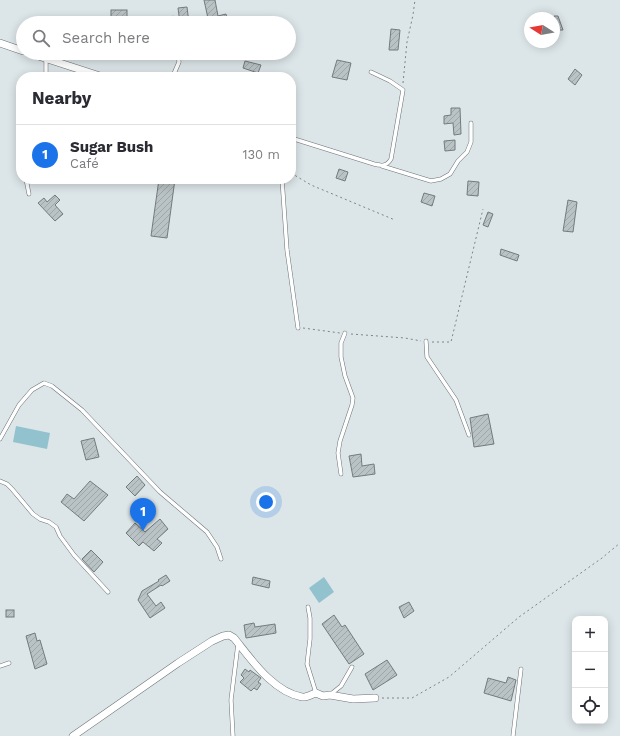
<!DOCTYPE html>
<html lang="en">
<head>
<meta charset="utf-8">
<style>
	:root { --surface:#fff; --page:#f7f7f7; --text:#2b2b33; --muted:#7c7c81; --line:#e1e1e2; --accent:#1a73e8 }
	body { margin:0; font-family:"Work Sans",sans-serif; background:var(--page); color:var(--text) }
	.controls { position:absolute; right:12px; bottom:12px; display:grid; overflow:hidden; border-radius:8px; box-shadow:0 2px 10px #0003 }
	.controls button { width:36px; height:36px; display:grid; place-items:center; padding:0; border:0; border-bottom:1px solid var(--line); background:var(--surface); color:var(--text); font:20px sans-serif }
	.compass { position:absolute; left:524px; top:12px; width:36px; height:36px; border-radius:50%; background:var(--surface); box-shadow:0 2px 10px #0003; rotate:281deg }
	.you { position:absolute; left:266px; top:502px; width:14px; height:14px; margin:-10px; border:3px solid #fff; border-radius:50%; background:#1a73e8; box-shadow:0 0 0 6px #1a73e833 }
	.badge { display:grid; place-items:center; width:26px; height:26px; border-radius:50%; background:var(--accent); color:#fff; font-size:13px; font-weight:700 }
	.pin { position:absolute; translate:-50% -33px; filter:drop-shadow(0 1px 2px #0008) }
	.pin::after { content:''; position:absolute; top:21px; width:14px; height:12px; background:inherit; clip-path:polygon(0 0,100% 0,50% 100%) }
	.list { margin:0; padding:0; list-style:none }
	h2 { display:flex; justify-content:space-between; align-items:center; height:52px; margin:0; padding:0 16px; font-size:17px }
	h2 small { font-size:13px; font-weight:400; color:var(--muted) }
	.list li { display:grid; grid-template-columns:26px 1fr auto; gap:12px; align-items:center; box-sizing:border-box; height:60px; padding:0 16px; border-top:1px solid var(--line) }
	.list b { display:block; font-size:15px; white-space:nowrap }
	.list p { margin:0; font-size:13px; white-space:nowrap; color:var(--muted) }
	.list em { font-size:13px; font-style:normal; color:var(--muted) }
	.icon { flex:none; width:22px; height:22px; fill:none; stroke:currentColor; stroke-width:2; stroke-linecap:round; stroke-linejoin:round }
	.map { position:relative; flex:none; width:620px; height:736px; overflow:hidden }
	.search { position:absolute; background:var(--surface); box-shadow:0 2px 10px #0003; left:16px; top:16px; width:280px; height:44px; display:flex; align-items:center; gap:10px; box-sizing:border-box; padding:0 14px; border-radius:22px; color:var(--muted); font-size:15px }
	.panel { position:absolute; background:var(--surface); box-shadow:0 2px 10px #0003; left:16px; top:72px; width:280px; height:112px; border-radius:16px }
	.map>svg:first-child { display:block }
	.grass { fill:#93c2cf }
	.building { fill:url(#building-hatch); stroke:#737b7d }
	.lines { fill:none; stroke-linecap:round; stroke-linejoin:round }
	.lane-casing { stroke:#6b7375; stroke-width:4.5 }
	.street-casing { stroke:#6b7375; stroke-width:8 }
	.path { stroke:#7e8486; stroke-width:1; stroke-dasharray:2 3; stroke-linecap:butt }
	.lane { stroke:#fff; stroke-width:3.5 }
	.street { stroke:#fff; stroke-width:7 }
</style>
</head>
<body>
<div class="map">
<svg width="620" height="736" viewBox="0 0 620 736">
	<defs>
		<pattern id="building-hatch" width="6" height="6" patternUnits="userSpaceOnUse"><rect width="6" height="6" fill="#b9c2c4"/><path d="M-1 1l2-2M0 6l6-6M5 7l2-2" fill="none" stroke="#9ea6a7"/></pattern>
	</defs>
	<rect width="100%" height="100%" fill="#dce5e8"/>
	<g class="grass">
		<path d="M 16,426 L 50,433 L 47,449 L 13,442 Z"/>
		<path d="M 324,577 L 334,592 L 319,603 L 309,588 Z"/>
	</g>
	<g class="building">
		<path d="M 204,0 L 215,0 L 218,16 L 226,14 L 228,22 L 209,23 Z"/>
		<path d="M 187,7 L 189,23 L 180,23 L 178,8 Z"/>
		<rect x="111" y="10" width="16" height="13"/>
		<path d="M 554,16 L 558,16 L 563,30 L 554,30 Z"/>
		<path d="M 391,29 L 400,30 L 398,50 L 389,50 Z"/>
		<path d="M 337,60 L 351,63 L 347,80 L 332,77 Z"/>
		<path d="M 245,61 L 261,65 L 258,73 L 243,68 Z"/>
		<path d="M 575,69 L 582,75 L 575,85 L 568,79 Z"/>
		<path d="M 451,108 L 460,108 L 461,134 L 454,135 L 453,123 L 444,124 L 444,116 L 451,115 Z"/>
		<path d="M 455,140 L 455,150 L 445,151 L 444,141 Z"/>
		<path d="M 339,169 L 348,172 L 345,181 L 336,178 Z"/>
		<path d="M 159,179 L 175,179 L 167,238 L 151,236 Z"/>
		<path d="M 468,181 L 479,182 L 478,196 L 467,195 Z"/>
		<path d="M 424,193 L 435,196 L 432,206 L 421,202 Z"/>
		<path d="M 55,195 L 60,200 L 55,205 L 63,214 L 55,221 L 38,203 L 44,198 L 47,202 Z"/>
		<path d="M 568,200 L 577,202 L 573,232 L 563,231 Z"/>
		<path d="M 488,212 L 493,214 L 488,227 L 483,225 Z"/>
		<path d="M 501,249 L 519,255 L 517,261 L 500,255 Z"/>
		<path d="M 488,414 L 494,444 L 474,447 L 470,418 Z"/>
		<path d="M 94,438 L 99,457 L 86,460 L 81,441 Z"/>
		<path d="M 361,454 L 362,466 L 374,464 L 375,474 L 353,477 L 349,456 Z"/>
		<path d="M 137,476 L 145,485 L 135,496 L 126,487 Z"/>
		<path d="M 90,481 L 108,495 L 84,521 L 61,502 L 67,494 L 74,499 Z"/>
		<path d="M 160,519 L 168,529 L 157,539 L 162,543 L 154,551 L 143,542 L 139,546 L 126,533 L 135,523 L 145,532 Z"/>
		<path d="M 91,550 L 103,562 L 94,572 L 82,559 Z"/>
		<path d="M 166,575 L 170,581 L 162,586 L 161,585 L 147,594 L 156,606 L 161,602 L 165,608 L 150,618 L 138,600 L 142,591 L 159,581 L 158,580 Z"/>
		<path d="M 253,577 L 270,581 L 269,588 L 252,584 Z"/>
		<path d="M 409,602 L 414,611 L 404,618 L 399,607 Z"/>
		<rect x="6" y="610" width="8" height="7"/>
		<path d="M 334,615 L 342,627 L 345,625 L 364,654 L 349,664 L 322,624 Z"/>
		<path d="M 254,623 L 255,627 L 275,624 L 276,633 L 246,638 L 244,625 Z"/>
		<path d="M 35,633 L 37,641 L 40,640 L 47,664 L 35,669 L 26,636 Z"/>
		<path d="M 387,660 L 397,675 L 373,690 L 365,674 Z"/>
		<path d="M 245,669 L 249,672 L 250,670 L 261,678 L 258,682 L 261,684 L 257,690 L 254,688 L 251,691 L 240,682 L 244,678 L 241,675 Z"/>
		<path d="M 508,677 L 516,680 L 511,701 L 484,693 L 488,678 L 506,683 Z"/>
	</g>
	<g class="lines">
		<g class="lane-casing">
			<g id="lane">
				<path d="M 173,18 L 173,23"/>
				<path d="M 46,77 L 46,59"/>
				<path d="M 171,77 L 173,76 L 179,62 L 178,53"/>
				<path d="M 291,138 L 374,164 C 382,166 387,166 391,159 L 403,90 L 390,81 L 371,72"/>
				<path d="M 382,166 L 431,181 L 441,179 L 450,174 L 458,161 L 467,152 L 471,142 L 471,123"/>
				<path d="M 26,179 L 29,194"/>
				<path d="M 282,179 L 287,250 L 298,328"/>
				<path d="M 426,341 L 427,357 L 456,400 L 469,435"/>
				<path d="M 0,439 L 19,405 L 32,390 L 44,383 L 52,386 L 82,410 L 160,492 L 207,532 L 217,547 L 221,559"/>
				<path d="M 341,474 L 338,453 L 340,441 L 352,405 L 353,398 L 345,376 L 341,357 L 341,343 L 345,333"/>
				<path d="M 0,481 L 7,484 L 12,489 L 33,514 L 40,519 L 49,522 L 56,527 L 60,536 L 74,555 L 108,592"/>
				<path d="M 308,607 L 310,618 L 310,639 L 307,664 L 316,693"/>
				<path d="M 0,666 L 9,663"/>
				<path d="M 331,694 L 341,686 L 352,667"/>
				<path d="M 233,736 L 231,700 L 238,644"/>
				<path d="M 513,736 L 521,669"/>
			</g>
		</g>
		<g class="street-casing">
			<g id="street">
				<path d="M 0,43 L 23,51"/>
				<path d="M 29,53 L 103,77"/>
				<path d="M 73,736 L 178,663 L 212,641 L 223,636 L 229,635 L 234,638 C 251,659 273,692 302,697 C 306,698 312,694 316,693 L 323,696 L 330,695 L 353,699 L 375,698"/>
			</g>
		</g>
		<g class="path">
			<path d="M 403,83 L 407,42 L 413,15 L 415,0"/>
			<path d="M 291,173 L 311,185 L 395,220"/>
			<path d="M 303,328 L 340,333"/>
			<path d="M 351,334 L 405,338 L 421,341"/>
			<path d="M 432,342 L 451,342 L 483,209"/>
			<path d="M 382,698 L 412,698 L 449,677 L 519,617 L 602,558 L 620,543"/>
		</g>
		<use href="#lane" class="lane"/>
		<use href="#street" class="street"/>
	</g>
</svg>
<div class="controls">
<button>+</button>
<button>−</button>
<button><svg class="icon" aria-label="locate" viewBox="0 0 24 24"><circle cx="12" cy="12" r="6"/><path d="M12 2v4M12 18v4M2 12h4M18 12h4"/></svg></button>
</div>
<svg class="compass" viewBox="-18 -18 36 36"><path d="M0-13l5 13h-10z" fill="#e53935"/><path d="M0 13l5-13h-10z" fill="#7c7c81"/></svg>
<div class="you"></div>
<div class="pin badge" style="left:143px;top:531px">1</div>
<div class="search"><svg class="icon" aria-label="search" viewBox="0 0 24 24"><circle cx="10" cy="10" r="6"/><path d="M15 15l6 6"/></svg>Search here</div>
<section class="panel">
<h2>Nearby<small></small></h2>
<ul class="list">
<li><span class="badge">1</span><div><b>Sugar Bush</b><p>Café</p></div><em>130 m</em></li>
</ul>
</section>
</div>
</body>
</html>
